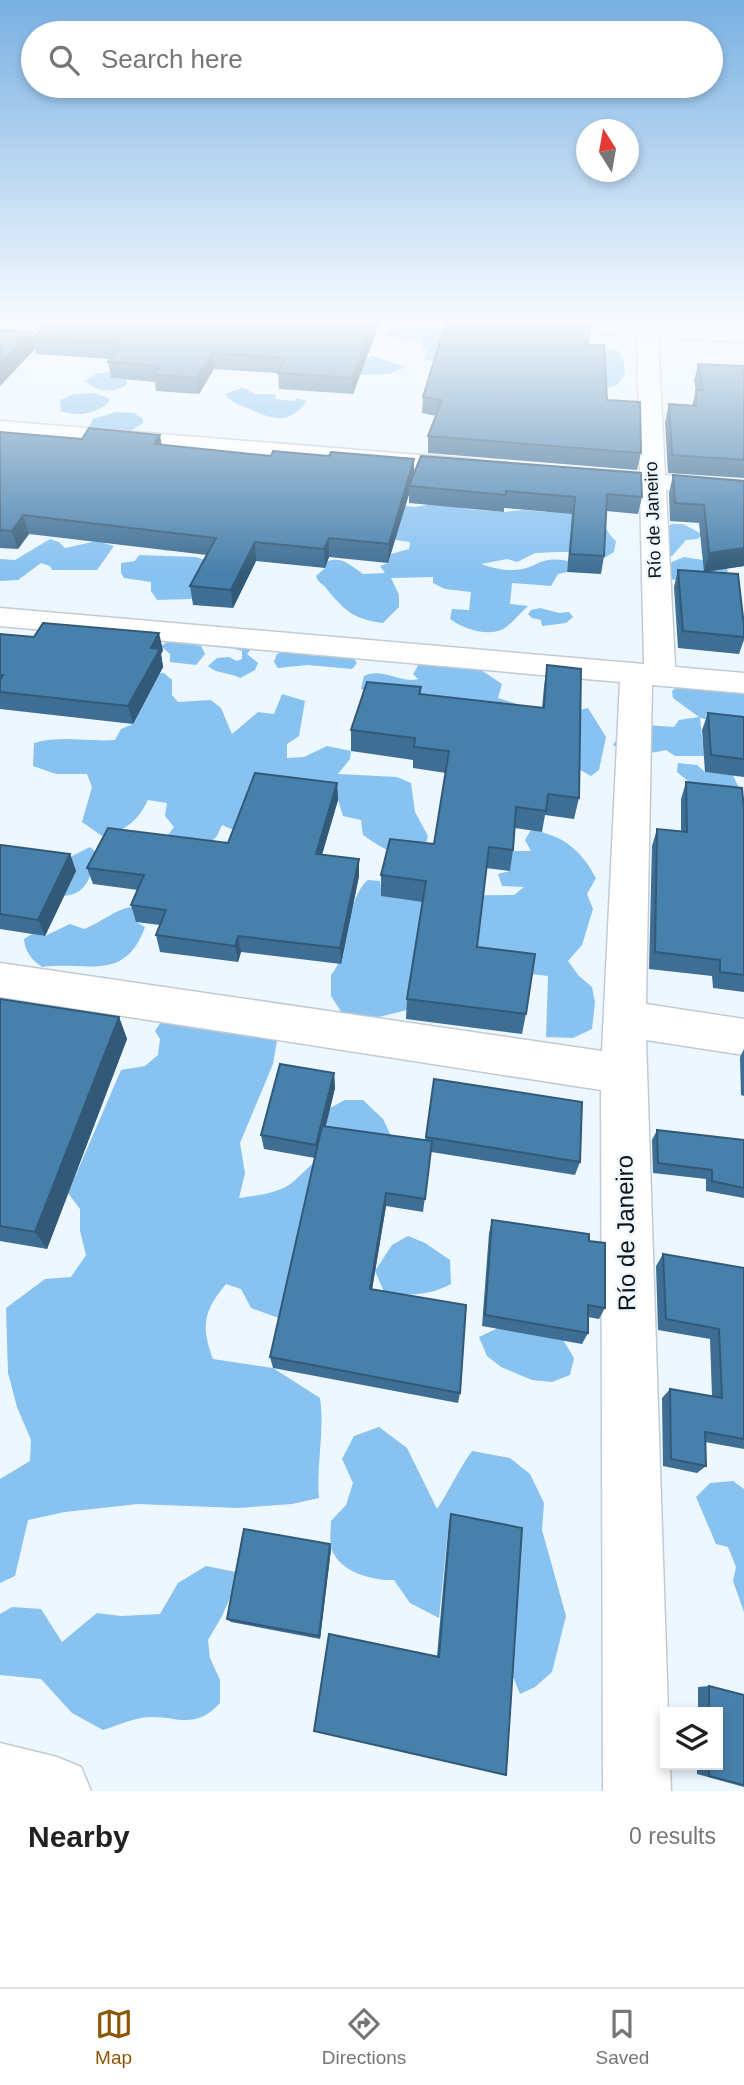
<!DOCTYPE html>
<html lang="en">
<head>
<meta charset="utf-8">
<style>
	:root { --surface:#fff; --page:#f2f2f2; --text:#222; --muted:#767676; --line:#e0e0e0; --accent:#8c5508 }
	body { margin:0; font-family:Arial,sans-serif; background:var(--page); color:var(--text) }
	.controls { position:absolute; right:21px; bottom:21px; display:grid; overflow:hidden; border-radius:0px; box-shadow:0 4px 10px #0003 }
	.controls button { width:63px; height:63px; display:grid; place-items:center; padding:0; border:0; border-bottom:2px solid var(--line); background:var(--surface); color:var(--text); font:35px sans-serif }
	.compass { position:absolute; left:576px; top:119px; width:63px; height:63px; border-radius:50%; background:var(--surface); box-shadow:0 4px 10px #0003; rotate:349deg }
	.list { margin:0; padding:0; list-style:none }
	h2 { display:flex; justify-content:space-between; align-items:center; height:91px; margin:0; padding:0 28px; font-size:30px }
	h2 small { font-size:23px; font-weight:400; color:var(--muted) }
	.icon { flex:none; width:38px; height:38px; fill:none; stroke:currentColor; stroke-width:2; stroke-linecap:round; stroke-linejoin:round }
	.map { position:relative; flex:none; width:744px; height:1791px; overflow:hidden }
	.search { position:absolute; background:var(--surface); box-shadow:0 4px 10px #0003; left:21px; right:21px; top:21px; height:77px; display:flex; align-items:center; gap:18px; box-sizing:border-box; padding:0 24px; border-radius:38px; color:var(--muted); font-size:26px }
	.sheet { height:196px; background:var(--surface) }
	nav { display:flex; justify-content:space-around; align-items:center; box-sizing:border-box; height:98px; border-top:2px solid var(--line); background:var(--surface); font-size:19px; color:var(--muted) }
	nav a { display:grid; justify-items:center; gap:4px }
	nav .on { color:var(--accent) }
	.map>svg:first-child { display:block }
	.forest { fill:#88c2f1 }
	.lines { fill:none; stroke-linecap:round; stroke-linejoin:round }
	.minor-casing { stroke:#c2cbd3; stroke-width:3 }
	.minor { fill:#fff; fill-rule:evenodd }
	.wall { fill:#3e6e94 }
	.shaded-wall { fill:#325a78 }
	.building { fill:#4880ac; stroke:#325a78; stroke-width:2 }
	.labels { text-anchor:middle; stroke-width:5; stroke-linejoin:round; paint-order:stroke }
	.far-street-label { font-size:18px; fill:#111417; stroke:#edf7ff }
	.near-street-label { font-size:24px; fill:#111417; stroke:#edf7ff }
</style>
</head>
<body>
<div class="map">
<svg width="744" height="1791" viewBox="0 0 744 1791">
	<rect width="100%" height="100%" fill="#edf7ff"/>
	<g class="forest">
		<path d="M 419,324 L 436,327 L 445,338 L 438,348 L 450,350 L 438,362 L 424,359 L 427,351 L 423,348 L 422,337 L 401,339 L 386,335 L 387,331 Z"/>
		<path d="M 596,347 L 619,351 L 624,361 L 625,375 L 617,385 L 605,389 Z"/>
		<path d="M 373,356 L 406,367 L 389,374 L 357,375 L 365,358 Z"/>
		<path d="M 110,372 L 111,378 L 126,379 L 127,385 C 112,393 98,393 85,381 L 95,374 Z"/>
		<path d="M 241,388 L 247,389 L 255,394 L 276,394 L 275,399 L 295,401 L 297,398 L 307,401 C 290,423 277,421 254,411 C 243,406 232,404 225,394 Z"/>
		<path d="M 94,393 L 110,399 L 107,404 C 94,414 76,417 61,411 L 60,400 L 74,394 Z"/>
		<path d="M 116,412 L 134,413 L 143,419 L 143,423 L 124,435 L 88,429 L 93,419 Z"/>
		<path d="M 4,473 L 30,482 L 25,501 L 54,494 L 62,486 L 91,484 L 139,489 L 144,494 L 175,497 C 181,487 191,483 203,485 L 206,491 L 225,496 L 261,495 L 304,500 L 322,491 L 363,495 L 372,503 L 415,507 L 450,501 L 466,509 L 504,512 L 523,510 L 545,512 L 560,507 L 595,510 C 604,519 605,532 616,541 L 614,552 L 601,560 L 573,552 L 557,552 L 535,553 L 517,562 L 507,559 L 481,564 C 489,567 504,571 514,570 C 538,569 538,555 568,561 L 567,572 L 558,574 L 551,586 L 512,583 L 510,604 L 528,606 C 520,613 512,624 503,629 C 488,637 463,629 450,619 L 452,609 L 469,610 L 471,592 L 445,589 L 433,583 L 433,577 L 391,578 L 399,595 L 399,607 L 383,623 C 353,619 345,611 326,588 C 322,583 318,583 316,576 L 325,568 L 328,561 C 343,556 351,566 363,574 L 385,573 L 380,566 L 388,563 L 391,554 L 409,549 L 410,542 L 367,536 L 333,527 L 247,535 L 236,542 L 211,545 L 211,536 L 179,532 L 166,551 L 152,543 L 155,527 L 142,525 L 132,531 L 108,528 L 106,523 L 109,516 L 103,513 C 63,522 58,532 15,516 L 23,503 L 5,508 L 0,506 L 0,474 Z"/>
		<path d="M 672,524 L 683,524 L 704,535 L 697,539 L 686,540 L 672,556 L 663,558 L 639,539 Z"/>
		<path d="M 50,539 L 59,542 L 65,548 L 97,541 L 114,546 L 97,570 L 52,570 L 50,566 L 41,563 L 18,580 L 0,581 L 0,559 L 15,560 Z"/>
		<path d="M 139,555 L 196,557 L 215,563 L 191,599 L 157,600 L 151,591 L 151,582 L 124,578 L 121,573 L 121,563 L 135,561 Z"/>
		<path d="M 684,557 L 722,563 L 728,571 L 725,574 L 685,582 L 666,578 L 662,566 Z"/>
		<path d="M 540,608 L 559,613 L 569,612 L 573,617 L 566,623 L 542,626 L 541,620 L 532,618 L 528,614 L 531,610 Z"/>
		<path d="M 169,641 L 201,646 L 205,654 L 196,665 L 170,662 L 170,654 L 161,646 Z"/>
		<path d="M 237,642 L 253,647 L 247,654 L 258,663 L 255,670 L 240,678 C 229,672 216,674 208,666 L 217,658 L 229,657 L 237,661 L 242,659 L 242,651 L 232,648 Z"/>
		<path d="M 289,649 L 314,656 L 345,656 L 354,659 L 357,663 L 352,669 L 307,665 L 278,668 L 274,662 L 277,654 Z"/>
		<path d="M 421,661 L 475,666 L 502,684 L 498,698 L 523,706 L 373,695 L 361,689 L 364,676 C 383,667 400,684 418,679 L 413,674 Z"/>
		<path d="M 156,673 L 164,673 L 172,680 L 172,695 L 178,702 L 211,700 L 221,708 L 232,734 L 258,712 L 274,714 L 282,694 L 305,701 L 299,736 L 287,744 L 287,758 L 304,757 L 327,746 L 351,751 L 350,759 L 338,774 L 397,777 L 411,783 L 415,812 L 428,836 L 424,849 C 396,858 386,851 363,835 L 361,820 L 343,816 L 338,800 L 236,831 L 222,825 L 217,836 L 204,849 L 175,844 L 168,835 L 174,827 L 165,816 L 167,803 L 148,800 C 138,821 125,831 102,836 L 82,822 L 92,787 L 87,774 L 56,774 L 33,766 L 34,743 C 62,735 85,742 115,740 L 121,729 L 133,724 Z"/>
		<path d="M 679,685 L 744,691 L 744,726 L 700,718 L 704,756 L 675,756 L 666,750 C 645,755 633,754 613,745 L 619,736 L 633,724 L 674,727 L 679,720 L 699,717 L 673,698 L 672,691 Z"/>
		<path d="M 588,708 L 606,737 L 599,770 L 591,776 L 575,767 L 580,710 Z"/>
		<path d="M 678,763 L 697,765 L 705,772 L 733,775 L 738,786 L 728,796 L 694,786 L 677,772 Z"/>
		<path d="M 531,830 C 563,835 581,850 596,878 L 587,894 L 593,909 L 582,945 L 568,961 L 579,976 L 592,987 L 595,1002 L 592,1029 L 573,1038 L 546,1037 L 548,976 L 416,960 L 407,1010 L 379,1017 L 344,1016 L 331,996 L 331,975 C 353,950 344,900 368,880 L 380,881 L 382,896 L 514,895 L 524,887 L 502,886 L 498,874 L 510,871 L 511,851 L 531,851 L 525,840 Z"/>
		<path d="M 90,847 L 97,853 C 90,874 90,893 64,896 L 76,871 L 65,865 L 68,858 Z"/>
		<path d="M 131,907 L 142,909 L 136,922 L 145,927 C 125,983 87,961 42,967 C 32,960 25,952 24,939 L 32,934 L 45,936 L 70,924 L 84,929 C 100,923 114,910 131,907 Z"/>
		<path d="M 171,1007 L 279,1029 L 273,1064 L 240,1143 L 245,1173 L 239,1198 C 256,1195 279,1194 293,1182 C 302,1174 309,1166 318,1159 L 330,1108 L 345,1100 L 363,1100 L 383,1119 L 392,1138 L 284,1320 L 251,1308 L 241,1289 L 226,1284 C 203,1311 201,1327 213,1359 L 273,1368 L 320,1398 C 325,1431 316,1465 319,1498 L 292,1504 L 238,1508 L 138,1504 L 65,1512 L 28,1520 L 15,1576 L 0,1583 L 0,1479 L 30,1461 L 31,1440 L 17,1407 L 8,1373 L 6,1308 L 45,1279 L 71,1277 L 86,1255 L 80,1231 L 80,1209 L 68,1193 L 121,1070 L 145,1066 L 158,1055 L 160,1039 L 155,1031 Z"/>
		<path d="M 408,1236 L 425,1243 L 450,1260 L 451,1284 C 428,1296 409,1296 384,1292 L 375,1271 L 392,1245 Z"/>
		<path d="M 498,1328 L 563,1340 L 574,1358 L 570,1375 L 552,1382 L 532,1380 L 501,1367 L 487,1356 L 479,1337 Z"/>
		<path d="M 379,1427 L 407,1448 L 437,1509 C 450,1490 458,1470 472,1451 L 510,1458 L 530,1474 L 544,1503 L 542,1530 L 566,1616 L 552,1672 L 535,1687 L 520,1694 L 449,1521 L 439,1618 L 410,1603 L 394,1580 C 373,1581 340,1572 332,1550 C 329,1542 331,1529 331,1521 L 346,1505 L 353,1483 L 342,1459 L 354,1436 Z"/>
		<path d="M 733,1481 L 744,1489 L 744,1612 L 733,1581 L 736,1567 L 728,1547 L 716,1544 L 696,1497 L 710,1483 Z"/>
		<path d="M 206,1566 L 241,1573 L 222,1616 L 208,1640 L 210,1658 L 220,1680 L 220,1703 C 191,1734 174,1712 141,1718 C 129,1720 116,1726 103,1730 L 72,1713 L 41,1679 L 0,1675 L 0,1614 L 12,1607 L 41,1609 L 62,1642 L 97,1613 L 121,1616 L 160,1614 L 178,1583 Z"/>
	</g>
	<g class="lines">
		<g class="minor-casing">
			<g id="minor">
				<path d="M 0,322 L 20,322 L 7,336 L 0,338 Z"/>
				<path d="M 494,322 L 657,322 L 657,325 L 744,330 L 744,342 L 658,337 L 665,475 L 744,481 L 744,497 L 666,490 L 675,667 L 744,673 L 744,693 L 652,685 L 646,1004 L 744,1019 L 744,1055 L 646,1040 L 668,1712 L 665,1712 L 665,1765 L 670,1765 L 671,1791 L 603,1791 L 601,1090 L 0,997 L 0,963 L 602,1051 L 620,682 L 0,626 L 0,608 L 644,664 L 640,488 L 580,481 L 577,476 L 580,471 L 589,469 L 640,473 L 637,336 L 504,328 Z"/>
				<path d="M 0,421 L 470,459 L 479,461 L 482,466 L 479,471 L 470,473 L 0,435 Z"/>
				<path d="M 0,1743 L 57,1757 L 81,1767 L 91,1791 L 0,1791 Z"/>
			</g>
		</g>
		<use href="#minor" class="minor"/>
	</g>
	<g class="wall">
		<path d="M 380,322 L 353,394 L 279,389 L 278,373 L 214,369 L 199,394 L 156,391 L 155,382 L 111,378 L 108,362 L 110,359 L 36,354 L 35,349 L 0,386 L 0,330 L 33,337 Z"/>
		<path d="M 588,345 L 607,400 L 641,453 L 637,470 L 428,453 L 428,436 L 436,416 L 422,413 L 423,397 Z"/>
		<path d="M 698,364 L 744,366 L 744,478 L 668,473 L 665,422 L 669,404 L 692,406 L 696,391 L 694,381 Z"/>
		<path d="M 0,432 L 162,445 L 271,456 L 329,456 L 414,459 L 414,474 L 642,497 L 638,514 L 606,511 L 604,556 L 601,574 L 567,572 L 572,514 L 504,508 L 504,512 L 409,503 L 409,494 L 388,563 L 329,557 L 325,568 L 256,561 L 233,608 L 193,605 L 190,586 L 207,555 L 29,534 L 18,549 L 0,548 Z"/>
		<path d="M 673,475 L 744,481 L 744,566 L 704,572 L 699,523 L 670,521 L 669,493 Z"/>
		<path d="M 678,570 L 744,626 L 744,640 L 739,654 L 678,648 L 674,587 Z"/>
		<path d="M 0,634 L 163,650 L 161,654 L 163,667 L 133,724 L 0,709 Z"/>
		<path d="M 547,665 L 579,798 L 574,819 L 545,815 L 542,832 L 515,828 L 513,850 L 510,871 L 486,868 L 477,947 L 526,1014 L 522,1034 L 406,1019 L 407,999 L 423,902 L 381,896 L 381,875 L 434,844 L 446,773 L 413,768 L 413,760 L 351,751 L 351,730 L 421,687 L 421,694 L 542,708 L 544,687 Z"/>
		<path d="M 708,713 L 744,717 L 744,777 L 705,772 L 702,730 Z"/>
		<path d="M 686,782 L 744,810 L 744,992 L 713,988 L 712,976 L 649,969 L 652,846 L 657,829 L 681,832 L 681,799 Z"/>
		<path d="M 337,783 L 338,800 L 322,855 L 359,876 L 341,964 L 241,952 L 238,962 L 160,952 L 156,935 L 160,925 L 136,922 L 131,905 L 138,890 L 93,884 L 87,868 L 228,843 Z"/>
		<path d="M 0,847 L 70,854 L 76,871 L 45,936 L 0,929 Z"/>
		<path d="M 0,999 L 119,1017 L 127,1039 L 47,1249 L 0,1241 Z"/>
		<path d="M 744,1049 L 744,1096 L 741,1095 L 740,1057 Z"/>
		<path d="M 334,1073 L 335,1088 L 325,1127 L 425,1140 L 434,1079 L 580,1162 L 575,1175 L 431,1152 L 423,1212 L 386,1206 L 372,1290 L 460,1393 L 458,1403 L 273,1368 L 270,1357 L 315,1158 L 264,1149 L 261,1135 Z"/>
		<path d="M 657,1130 L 744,1140 L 744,1198 L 706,1191 L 706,1179 L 653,1173 L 652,1140 Z"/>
		<path d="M 492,1220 L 605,1308 L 599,1319 L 588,1317 L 588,1333 L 582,1344 L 482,1326 L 489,1233 Z"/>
		<path d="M 663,1254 L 744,1268 L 744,1449 L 705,1442 L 706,1466 L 697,1473 L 663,1466 L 662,1398 L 670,1389 L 712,1396 L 710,1339 L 658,1330 L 656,1266 Z"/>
		<path d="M 451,1514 L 506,1775 L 437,1656 L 449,1521 Z"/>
		<path d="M 331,1549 L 320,1639 L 231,1622 L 227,1619 Z"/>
		<path d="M 709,1686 L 744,1695 L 744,1787 L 697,1774 L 697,1765 L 718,1765 L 718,1712 L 698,1712 L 698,1687 Z"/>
	</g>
	<g class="shaded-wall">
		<path d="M 374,322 L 380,322 L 353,394 L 352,378 Z"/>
		<path d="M 32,332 L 35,349 L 0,386 L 0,364 Z"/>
		<path d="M 213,353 L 214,369 L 199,394 L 197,378 Z"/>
		<path d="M 160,435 L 163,452 L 154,444 Z"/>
		<path d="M 414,459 L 414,477 L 409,486 L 409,494 L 388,563 L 389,544 Z"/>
		<path d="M 23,515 L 29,534 L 18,549 L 12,531 Z"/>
		<path d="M 329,538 L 329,557 L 325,568 L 324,549 Z"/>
		<path d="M 255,542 L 256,561 L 233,608 L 231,590 Z"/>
		<path d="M 744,548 L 744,566 L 704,572 L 709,553 Z"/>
		<path d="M 159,633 L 163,650 L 161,654 L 163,667 L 133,724 L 128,706 L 151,648 Z"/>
		<path d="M 337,783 L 338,800 L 317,871 L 316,854 Z"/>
		<path d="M 70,854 L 76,871 L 45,936 L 38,920 Z"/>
		<path d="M 359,859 L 359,876 L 341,964 L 340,948 Z"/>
		<path d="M 238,936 L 241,952 L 238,962 L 235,946 Z"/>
		<path d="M 119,1017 L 127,1039 L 47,1249 L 35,1232 Z"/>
		<path d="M 334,1073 L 335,1088 L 318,1159 L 316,1145 Z"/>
		<path d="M 386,1193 L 386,1206 L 370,1301 L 370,1289 Z"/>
		<path d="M 330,1544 L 331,1549 L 320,1639 L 319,1636 Z"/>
	</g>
	<g class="building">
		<path d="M 48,322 L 374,322 L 352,378 L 278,373 L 285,358 L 213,353 L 197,378 L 154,375 L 160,366 L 108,362 L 122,344 L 33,338 Z"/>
		<path d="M 446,322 L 590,322 L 588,345 L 604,345 L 607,400 L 640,402 L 641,453 L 428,436 L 442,400 L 423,397 Z"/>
		<path d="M 0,330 L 32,332 L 0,364 Z"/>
		<path d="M 698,364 L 744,366 L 744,460 L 672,455 L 669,404 L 696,406 L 696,390 L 703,390 Z"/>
		<path d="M 89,428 L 160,435 L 154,444 L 271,456 L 273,451 L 329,456 L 331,452 L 414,459 L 389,544 L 329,538 L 324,549 L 255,542 L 231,590 L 190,586 L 216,538 L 23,515 L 12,531 L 0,530 L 0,432 L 82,439 Z"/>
		<path d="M 421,456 L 641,473 L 642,497 L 607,494 L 604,556 L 570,554 L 575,497 L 506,491 L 506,495 L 409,486 Z"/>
		<path d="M 673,475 L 744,481 L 744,548 L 709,553 L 704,505 L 675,503 Z"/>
		<path d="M 678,570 L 738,574 L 744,626 L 744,637 L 683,631 Z"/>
		<path d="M 43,623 L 159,633 L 151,648 L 160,649 L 128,706 L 0,692 L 0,680 L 3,675 L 0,675 L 0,634 L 34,637 Z"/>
		<path d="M 547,665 L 581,669 L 579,798 L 548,794 L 546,811 L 516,807 L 513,850 L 489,847 L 477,947 L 535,954 L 526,1014 L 407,999 L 426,881 L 381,875 L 390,839 L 434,844 L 449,751 L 414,747 L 415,738 L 351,730 L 367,682 L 421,687 L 419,694 L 544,708 Z"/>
		<path d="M 708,713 L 744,717 L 744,759 L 711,755 Z"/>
		<path d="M 255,773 L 337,783 L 316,854 L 359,859 L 340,948 L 238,936 L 235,946 L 156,935 L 166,910 L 131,905 L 144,875 L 87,868 L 108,828 L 228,843 Z"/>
		<path d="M 686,782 L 742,788 L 744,810 L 744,975 L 720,972 L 720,960 L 655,952 L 657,829 L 687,832 Z"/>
		<path d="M 1,845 L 70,854 L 38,920 L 0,914 L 0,847 Z"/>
		<path d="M 0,999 L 119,1017 L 35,1232 L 0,1226 Z"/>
		<path d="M 280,1064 L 334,1073 L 316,1145 L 261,1135 Z"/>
		<path d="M 434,1079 L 582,1102 L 580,1162 L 426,1137 Z"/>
		<path d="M 322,1126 L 432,1141 L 425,1199 L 386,1193 L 370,1289 L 466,1305 L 460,1393 L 270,1357 Z"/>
		<path d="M 657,1130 L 744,1140 L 744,1188 L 712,1181 L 712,1170 L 658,1163 Z"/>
		<path d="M 492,1220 L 589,1234 L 589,1241 L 605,1243 L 605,1308 L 588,1305 L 588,1333 L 485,1315 Z"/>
		<path d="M 663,1254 L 744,1268 L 744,1439 L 705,1432 L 706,1466 L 671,1459 L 670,1389 L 722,1398 L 719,1329 L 666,1319 Z"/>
		<path d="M 451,1514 L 522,1528 L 506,1775 L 314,1731 L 329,1634 L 439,1657 Z"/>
		<path d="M 244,1529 L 330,1544 L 319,1636 L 227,1619 Z"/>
		<path d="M 709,1686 L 744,1695 L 744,1785 L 709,1776 L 709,1765 L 718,1765 L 718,1712 L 709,1712 Z"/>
	</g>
	<linearGradient id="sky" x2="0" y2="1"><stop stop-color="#78b0e2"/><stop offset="0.56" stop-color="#f7fbff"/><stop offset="1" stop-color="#f7fbff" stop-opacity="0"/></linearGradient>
	<rect width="744" height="573" fill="url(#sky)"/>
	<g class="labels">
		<g class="far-street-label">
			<text transform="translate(653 520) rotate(-92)" y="6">Río de Janeiro</text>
		</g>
		<g class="near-street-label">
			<text transform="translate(626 1233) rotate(-91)" y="8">Río de Janeiro</text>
		</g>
	</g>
</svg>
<div class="controls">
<button><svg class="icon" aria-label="layers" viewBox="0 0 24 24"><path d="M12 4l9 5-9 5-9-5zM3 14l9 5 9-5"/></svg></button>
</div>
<svg class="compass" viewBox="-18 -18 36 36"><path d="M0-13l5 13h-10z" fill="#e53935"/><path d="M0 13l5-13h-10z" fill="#767676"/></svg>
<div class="search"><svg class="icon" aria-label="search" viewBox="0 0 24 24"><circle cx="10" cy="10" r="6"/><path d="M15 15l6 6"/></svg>Search here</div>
</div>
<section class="sheet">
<h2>Nearby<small>0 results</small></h2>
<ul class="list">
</ul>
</section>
<nav>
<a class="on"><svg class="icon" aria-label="map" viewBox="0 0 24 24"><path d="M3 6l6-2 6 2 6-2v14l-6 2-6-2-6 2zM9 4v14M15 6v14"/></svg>Map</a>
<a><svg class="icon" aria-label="directions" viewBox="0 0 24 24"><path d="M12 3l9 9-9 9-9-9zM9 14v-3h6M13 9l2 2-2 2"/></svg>Directions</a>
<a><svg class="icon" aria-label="saved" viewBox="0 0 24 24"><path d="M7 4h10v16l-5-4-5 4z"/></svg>Saved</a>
</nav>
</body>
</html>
